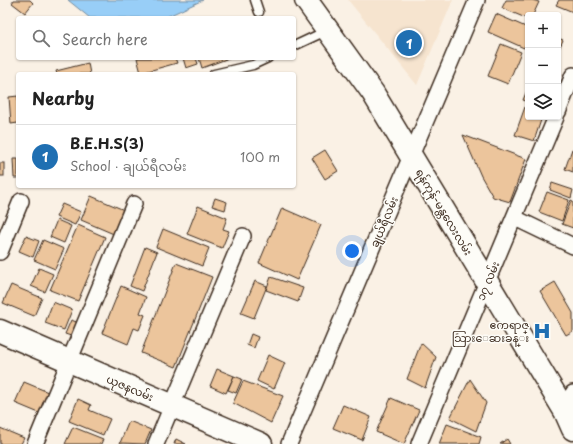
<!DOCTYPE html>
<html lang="en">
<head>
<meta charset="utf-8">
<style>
	:root { --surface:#fff; --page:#f6f6f6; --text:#222; --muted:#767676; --line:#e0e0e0; --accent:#1f6fb2 }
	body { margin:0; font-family:"Playpen Sans","Noto Sans Myanmar",sans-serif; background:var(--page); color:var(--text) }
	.controls { position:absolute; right:12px; top:12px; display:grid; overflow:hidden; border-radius:4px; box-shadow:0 1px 3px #0004 }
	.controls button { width:36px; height:36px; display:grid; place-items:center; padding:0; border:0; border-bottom:1px solid var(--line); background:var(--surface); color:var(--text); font:20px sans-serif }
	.you { position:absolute; left:352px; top:251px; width:14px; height:14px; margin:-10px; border:3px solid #fff; border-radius:50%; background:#1a73e8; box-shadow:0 0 0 6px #1a73e833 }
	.badge { display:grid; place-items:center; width:26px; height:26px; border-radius:50%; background:var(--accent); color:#fff; font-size:13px; font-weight:700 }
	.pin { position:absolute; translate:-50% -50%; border:2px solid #fff; box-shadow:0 1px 4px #0006 }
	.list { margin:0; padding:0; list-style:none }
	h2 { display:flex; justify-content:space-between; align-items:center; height:52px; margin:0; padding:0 16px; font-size:17px }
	h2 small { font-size:13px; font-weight:400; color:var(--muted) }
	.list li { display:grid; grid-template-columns:26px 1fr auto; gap:12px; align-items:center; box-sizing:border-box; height:64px; padding:0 16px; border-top:1px solid var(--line) }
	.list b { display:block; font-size:15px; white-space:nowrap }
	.list p { margin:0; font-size:13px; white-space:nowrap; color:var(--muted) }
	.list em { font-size:13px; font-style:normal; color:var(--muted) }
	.icon { flex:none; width:22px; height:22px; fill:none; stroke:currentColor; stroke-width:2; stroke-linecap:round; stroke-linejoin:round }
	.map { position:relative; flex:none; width:573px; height:444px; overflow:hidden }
	.search { position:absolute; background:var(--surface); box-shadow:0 1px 3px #0004; left:16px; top:16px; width:280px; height:44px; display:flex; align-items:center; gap:10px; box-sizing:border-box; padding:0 14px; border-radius:4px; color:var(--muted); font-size:15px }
	.panel { position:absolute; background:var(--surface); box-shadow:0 1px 3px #0004; left:16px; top:72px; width:280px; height:116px; border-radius:4px }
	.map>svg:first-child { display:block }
	.built { fill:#f6e4cf }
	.water { fill:#98cef7; stroke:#738ca0 }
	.building { fill:#ecc59c; stroke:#3b2a1e }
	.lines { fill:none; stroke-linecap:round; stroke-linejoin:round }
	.lane-casing { stroke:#3b2a1e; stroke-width:11 }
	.street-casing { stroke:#3b2a1e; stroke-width:18 }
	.secondary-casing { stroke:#3b2a1e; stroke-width:25 }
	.primary-casing { stroke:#3b2a1e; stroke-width:25 }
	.lane { stroke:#fdfcf7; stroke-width:8 }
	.street { stroke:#fdfcf7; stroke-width:15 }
	.secondary { stroke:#fdfcf7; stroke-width:22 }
	.primary { stroke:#fdfcf7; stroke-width:22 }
	.labels { text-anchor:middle; stroke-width:3; stroke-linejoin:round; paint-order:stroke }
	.street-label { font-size:11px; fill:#3b2a1e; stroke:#fdfcf7 }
	.poi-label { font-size:11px; fill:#3b2a1e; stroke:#fdfcf7; text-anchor:end }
</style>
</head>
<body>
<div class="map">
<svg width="573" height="444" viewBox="0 0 573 444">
	<rect width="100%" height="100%" fill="#faf1e5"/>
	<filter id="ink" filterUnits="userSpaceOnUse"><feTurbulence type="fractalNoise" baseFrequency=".025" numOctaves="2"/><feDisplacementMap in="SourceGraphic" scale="8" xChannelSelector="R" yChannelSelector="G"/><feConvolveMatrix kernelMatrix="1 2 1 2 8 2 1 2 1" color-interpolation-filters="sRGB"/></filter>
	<g filter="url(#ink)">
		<path class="built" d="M 348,0 L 453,0 L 417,85 Z"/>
		<path class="water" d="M 68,0 L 203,0 L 164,18 L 90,18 Z"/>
		<g class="building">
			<path d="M 14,0 L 30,0 L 33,3 L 25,13 L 12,3 Z"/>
			<path d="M 506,0 L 532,0 L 539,2 L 533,15 L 528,15 L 528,19 L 502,8 Z"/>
			<path d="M 559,0 L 573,0 L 573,12 L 556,5 Z"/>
			<path d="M 496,14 L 528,28 L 528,39 L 524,48 L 488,32 Z"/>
			<path d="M 558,38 L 563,40 L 559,49 L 558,49 Z"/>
			<path d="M 501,44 L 521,52 L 508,84 L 488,76 Z"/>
			<path d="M 137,58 L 175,58 L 177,63 L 141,73 Z"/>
			<path d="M 183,58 L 196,58 L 198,64 L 186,68 Z"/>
			<path d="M 199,58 L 229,58 L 202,68 Z"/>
			<path d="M 88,63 L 90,74 L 57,74 L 56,71 Z"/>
			<path d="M 528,88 L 528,102 L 523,100 Z"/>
			<path d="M 18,96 L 18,123 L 11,124 L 9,97 Z"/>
			<path d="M 525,107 L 528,108 L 528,117 L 542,117 L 534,141 L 515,135 Z"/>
			<path d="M 463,135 L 526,159 L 510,202 L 493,197 L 481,176 Z"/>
			<path d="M 572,149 L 573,149 L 573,172 L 565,169 Z"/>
			<path d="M 325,150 L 338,171 L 325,179 L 312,158 Z"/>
			<path d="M 13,159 L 18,159 L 18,178 L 14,178 Z"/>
			<rect x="0" y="163" width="4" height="13"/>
			<path d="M 552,183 L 573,190 L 571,198 L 550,190 Z"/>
			<path d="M 547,192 L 569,200 L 562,221 L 539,212 Z"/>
			<path d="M 91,196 L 124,210 L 116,235 L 81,220 Z"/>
			<path d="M 215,198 L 227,202 L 225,210 L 212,206 Z"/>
			<path d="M 571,200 L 573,201 L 573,228 L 562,224 Z"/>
			<path d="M 62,204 L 81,212 L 75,225 L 56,217 Z"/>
			<path d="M 198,206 L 227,218 L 223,229 L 229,231 L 222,248 L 187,234 Z"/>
			<path d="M 282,208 L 321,225 L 297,280 L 259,263 Z"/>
			<path d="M 57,220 L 71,226 L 64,243 L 50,237 Z"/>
			<path d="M 78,225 L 105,237 L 78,301 L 50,290 Z"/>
			<path d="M 163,229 L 209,248 L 202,266 L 156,247 Z"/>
			<path d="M 26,236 L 39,241 L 33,257 L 19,251 Z"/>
			<path d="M 43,240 L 64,249 L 55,269 L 34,260 Z"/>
			<path d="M 145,247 L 157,252 L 142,291 L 130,286 Z"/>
			<path d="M 176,263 L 212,277 L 176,367 L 141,353 Z"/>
			<path d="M 39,268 L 53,274 L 45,292 L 31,286 Z"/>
			<path d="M 271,277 L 303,288 L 298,302 L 266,290 Z"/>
			<path d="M 255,281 L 267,286 L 254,318 L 241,313 Z"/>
			<path d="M 555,282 L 573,313 L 573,331 L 566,335 L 540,291 Z"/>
			<path d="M 11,285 L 42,298 L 34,316 L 3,303 Z"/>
			<path d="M 121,286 L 146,297 L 140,313 L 145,315 L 139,330 L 134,328 L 128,344 L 102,333 Z"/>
			<path d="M 53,302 L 72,310 L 64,330 L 45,323 Z"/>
			<path d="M 71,320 L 82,324 L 77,338 L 65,334 Z"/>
			<path d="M 251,334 L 258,337 L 254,348 L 247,345 Z"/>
			<path d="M 421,343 L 436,357 L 425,388 L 407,379 Z"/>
			<path d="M 268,355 L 285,363 L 274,389 L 257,381 Z"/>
			<path d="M 217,369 L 234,376 L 226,393 L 210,386 Z"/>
			<path d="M 234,376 L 242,379 L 236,393 L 228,390 Z"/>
			<path d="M 470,379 L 486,403 L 476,431 L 450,418 Z"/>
			<path d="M 243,381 L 283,396 L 271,423 L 233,403 Z"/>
			<path d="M 24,382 L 48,392 L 39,413 L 15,403 Z"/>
			<path d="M 391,398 L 419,410 L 404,444 L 376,432 Z"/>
			<path d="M 78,399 L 91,405 L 89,410 L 110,419 L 103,435 L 69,421 Z"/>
			<path d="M 343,405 L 371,417 L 362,440 L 333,428 Z"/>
			<path d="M 129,421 L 151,430 L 145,444 L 120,443 Z"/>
			<path d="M 447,424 L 481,437 L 479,444 L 439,444 Z"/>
			<path d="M 73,427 L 103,439 L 101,444 L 65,444 Z"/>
			<path d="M 0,428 L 24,438 L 21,444 L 0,444 Z"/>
			<path d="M 176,439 L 186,444 L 174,444 Z"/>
			<path d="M 507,439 L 510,444 L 500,444 Z"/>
		</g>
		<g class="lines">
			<g class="lane-casing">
				<g id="lane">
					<path d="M 255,0 L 259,12"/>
					<path d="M 294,46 L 326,31"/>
					<path d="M 214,74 L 253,65 L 268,58"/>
				</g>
			</g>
			<g class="street-casing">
				<g id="street">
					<path d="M 558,112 L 573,75"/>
					<path d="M 515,218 L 573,246"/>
					<path d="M 0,252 L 21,201"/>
					<path d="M 565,411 L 573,393"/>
					<path d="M 35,444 L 134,204"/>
					<path d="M 156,444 L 243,236"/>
					<path d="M 289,444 L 477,0"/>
					<path d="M 419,444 L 556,117"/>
				</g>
			</g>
			<g class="secondary-casing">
				<path id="secondary" d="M 0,331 L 261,444"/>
			</g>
			<g class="primary-casing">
				<path id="primary" d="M 306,0 L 373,93 L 565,411 L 573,429"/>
			</g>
			<use href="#lane" class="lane"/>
			<use href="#street" class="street"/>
			<use href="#secondary" class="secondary"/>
			<use href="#primary" class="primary"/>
		</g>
	</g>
	<defs>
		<g id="hospital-bare" transform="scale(1.38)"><path d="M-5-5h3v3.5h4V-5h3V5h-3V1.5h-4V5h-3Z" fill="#1f6fb2" stroke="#fdfcf7" stroke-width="2.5" paint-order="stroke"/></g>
	</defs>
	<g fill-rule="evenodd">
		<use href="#hospital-bare" x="542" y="331"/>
	</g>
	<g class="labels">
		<g class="street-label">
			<text transform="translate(444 212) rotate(59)" y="4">ရန်ကုန်-မန္တလေးလမ်း</text>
			<text transform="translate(384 222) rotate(-67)" y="4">ချယ်ရီလမ်း</text>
			<text transform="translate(488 281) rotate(-67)" y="4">၁၇ လမ်း</text>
			<text transform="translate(130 388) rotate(23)" y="4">ယုဇနလမ်း</text>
		</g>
		<g class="poi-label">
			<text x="529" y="329">ဧကရာဇ္<tspan x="529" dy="13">သြားေဆးခန္း</tspan></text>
		</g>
	</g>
</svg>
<div class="controls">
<button>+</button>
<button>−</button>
<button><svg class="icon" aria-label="layers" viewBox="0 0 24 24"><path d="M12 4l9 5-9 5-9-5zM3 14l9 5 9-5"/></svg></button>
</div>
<div class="you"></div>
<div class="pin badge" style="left:409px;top:43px">1</div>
<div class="search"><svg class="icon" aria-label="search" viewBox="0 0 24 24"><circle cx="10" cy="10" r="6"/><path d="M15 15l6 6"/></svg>Search here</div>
<section class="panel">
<h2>Nearby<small></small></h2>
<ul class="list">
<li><span class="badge">1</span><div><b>B.E.H.S(3)</b><p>School · ချယ်ရီလမ်း</p></div><em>100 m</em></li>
</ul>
</section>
</div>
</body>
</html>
